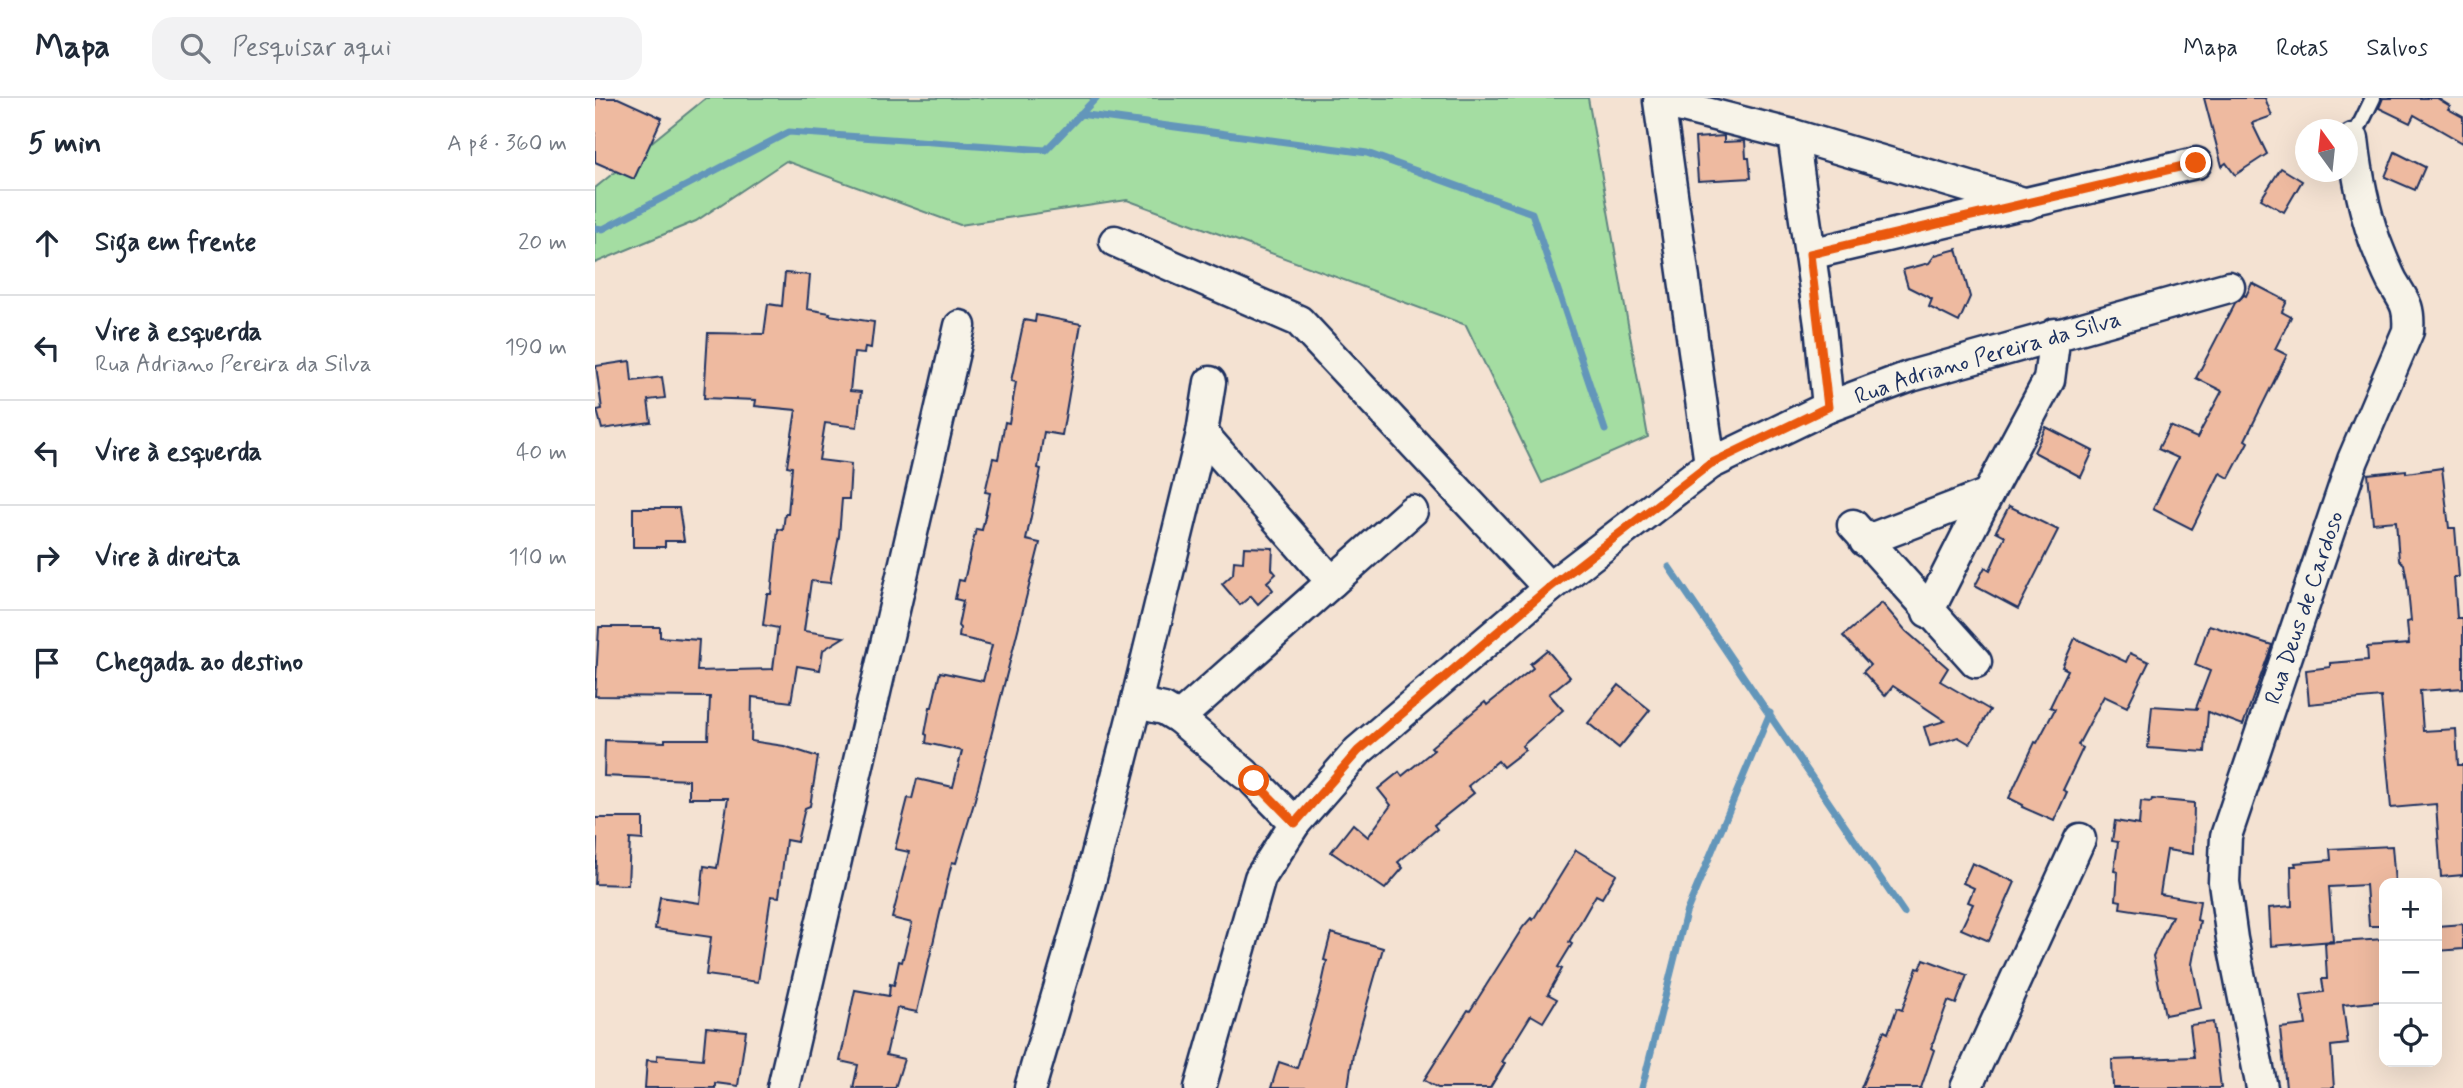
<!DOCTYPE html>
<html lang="pt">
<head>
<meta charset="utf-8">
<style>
	:root { --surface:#fff; --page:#f2f2f3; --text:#1f2937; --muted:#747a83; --line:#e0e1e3 }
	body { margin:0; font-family:Mynerve,sans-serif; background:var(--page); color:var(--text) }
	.controls { position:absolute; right:21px; bottom:21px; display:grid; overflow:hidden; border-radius:14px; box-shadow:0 7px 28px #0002 }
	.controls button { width:63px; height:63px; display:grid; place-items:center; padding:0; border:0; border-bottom:2px solid var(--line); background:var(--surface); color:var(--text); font:35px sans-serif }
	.compass { position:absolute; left:1700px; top:21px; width:63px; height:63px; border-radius:50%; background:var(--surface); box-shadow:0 7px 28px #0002; rotate:345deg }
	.stop { position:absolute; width:21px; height:21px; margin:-16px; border:5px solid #ea580c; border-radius:50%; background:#fff }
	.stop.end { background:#ea580c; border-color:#fff; box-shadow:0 2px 7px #0008 }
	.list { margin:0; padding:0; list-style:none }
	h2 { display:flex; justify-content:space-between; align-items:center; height:91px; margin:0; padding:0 28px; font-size:30px }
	h2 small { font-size:23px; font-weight:400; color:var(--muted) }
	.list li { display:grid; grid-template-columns:46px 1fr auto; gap:21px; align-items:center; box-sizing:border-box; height:105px; padding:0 28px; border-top:2px solid var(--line) }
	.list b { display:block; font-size:26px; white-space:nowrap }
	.list p { margin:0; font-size:23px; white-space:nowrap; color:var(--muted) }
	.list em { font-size:23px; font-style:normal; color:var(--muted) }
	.icon { flex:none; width:38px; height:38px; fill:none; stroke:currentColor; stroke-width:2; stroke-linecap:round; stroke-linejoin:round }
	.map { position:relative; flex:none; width:1868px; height:990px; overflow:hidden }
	header { display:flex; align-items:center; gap:42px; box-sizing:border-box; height:98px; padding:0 35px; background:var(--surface); border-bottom:2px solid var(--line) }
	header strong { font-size:33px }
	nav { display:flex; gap:38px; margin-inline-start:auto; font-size:24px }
	.search { width:490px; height:63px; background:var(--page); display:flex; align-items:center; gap:18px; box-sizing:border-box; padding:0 24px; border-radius:21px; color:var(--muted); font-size:26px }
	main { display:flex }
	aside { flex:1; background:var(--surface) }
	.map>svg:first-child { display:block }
	.green { fill:#a4dda2; stroke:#608680; stroke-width:2 }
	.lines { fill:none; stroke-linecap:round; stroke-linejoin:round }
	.stream { stroke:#6496ba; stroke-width:7 }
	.building { fill:#eebaa0; stroke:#1b2f5e; stroke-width:2 }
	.service-casing { stroke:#1b2f5e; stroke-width:19 }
	.minor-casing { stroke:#1b2f5e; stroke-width:35 }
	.service { stroke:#f7f3e8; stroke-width:14 }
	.minor { stroke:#f7f3e8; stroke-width:30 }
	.route { stroke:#ea580c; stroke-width:9 }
	.labels { text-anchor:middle; stroke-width:5; stroke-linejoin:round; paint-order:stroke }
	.street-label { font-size:23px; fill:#1b2f5e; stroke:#f7f3e8 }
</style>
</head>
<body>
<header>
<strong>Mapa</strong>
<div class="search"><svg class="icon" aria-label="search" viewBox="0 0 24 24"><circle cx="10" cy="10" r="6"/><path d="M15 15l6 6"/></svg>Pesquisar aqui</div>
<nav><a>Mapa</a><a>Rotas</a><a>Salvos</a></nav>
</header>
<main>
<aside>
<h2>5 min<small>A pé · 360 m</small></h2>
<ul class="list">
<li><svg class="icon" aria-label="ahead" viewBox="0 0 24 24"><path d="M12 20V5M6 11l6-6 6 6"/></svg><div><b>Siga em frente</b></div><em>20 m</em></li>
<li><svg class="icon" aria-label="left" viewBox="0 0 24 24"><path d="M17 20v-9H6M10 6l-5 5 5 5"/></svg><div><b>Vire à esquerda</b><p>Rua Adriano Pereira da Silva</p></div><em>190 m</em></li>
<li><svg class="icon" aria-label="left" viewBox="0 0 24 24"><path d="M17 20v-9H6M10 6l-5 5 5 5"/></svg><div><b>Vire à esquerda</b></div><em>40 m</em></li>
<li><svg class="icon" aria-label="right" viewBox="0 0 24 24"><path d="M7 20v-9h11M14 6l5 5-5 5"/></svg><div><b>Vire à direita</b></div><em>110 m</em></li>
<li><svg class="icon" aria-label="arrive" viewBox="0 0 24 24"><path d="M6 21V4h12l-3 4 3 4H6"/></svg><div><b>Chegada ao destino</b></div></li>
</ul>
</aside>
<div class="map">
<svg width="1868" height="990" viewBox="0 0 1868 990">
	<rect width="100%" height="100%" fill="#f4e2d2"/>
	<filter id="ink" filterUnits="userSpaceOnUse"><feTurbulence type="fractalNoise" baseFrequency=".0143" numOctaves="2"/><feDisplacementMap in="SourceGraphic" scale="14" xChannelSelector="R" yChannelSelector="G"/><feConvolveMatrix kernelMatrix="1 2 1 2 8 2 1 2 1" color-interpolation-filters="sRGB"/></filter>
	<g filter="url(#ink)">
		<path class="green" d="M 111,0 L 993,0 L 1053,339 L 947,385 L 871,227 L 532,102 L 365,127 L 191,63 L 101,123 L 0,165 L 0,90 Z"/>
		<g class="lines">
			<g class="stream">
				<path d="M 485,16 L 772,55 L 937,115 L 1010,332"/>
				<path d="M 0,130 L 8,131 L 194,34 L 451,52 L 501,0"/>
				<path d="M 1074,469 L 1309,815"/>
				<path d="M 1047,990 L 1091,815 L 1175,615"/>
			</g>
		</g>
		<g class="building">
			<path d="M 0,0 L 23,0 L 67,20 L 39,81 L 0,64 Z"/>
			<path d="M 1609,0 L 1670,0 L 1677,18 L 1657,25 L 1672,56 L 1640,77 L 1631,65 L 1627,68 Z"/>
			<path d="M 1788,0 L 1842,0 L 1855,8 L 1853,11 L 1868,19 L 1868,45 L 1819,17 L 1815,25 L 1784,10 Z"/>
			<path d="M 1129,38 L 1129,44 L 1150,43 L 1151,60 L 1154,60 L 1156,80 L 1103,83 L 1100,40 Z"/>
			<path d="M 1800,54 L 1830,69 L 1820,92 L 1790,79 Z"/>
			<path d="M 1686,70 L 1707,83 L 1689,114 L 1666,101 Z"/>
			<path d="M 1362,151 L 1375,199 L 1364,224 L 1334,209 L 1337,201 L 1313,189 L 1308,172 L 1334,165 L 1340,157 Z"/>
			<path d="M 190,175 L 215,177 L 212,211 L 235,215 L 234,217 L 279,224 L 276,250 L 270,249 L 269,256 L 259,255 L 255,293 L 266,294 L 262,329 L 230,325 L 224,362 L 256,366 L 254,401 L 247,401 L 244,438 L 235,485 L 216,483 L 209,533 L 249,539 L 228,552 L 225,572 L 202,568 L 196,604 L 157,599 L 156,643 L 189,648 L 223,659 L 215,708 L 210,710 L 202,744 L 191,742 L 184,799 L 176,798 L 163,884 L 111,877 L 116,839 L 60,831 L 65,799 L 105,805 L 109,768 L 122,770 L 133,700 L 94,700 L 94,682 L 9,678 L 10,642 L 70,644 L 70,641 L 113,641 L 115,599 L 0,598 L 4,529 L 65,529 L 65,539 L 104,542 L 102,573 L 178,571 L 183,530 L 168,527 L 172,496 L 176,496 L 183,431 L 188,432 L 190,416 L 193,416 L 197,369 L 192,368 L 201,312 L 160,308 L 161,302 L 109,300 L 113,235 L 169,236 L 173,206 L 187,208 Z"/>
			<path d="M 1657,185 L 1692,203 L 1687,214 L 1696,219 L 1680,251 L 1692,257 L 1650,342 L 1653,344 L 1634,380 L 1625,375 L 1597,431 L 1558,411 L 1583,360 L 1563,351 L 1575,328 L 1602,340 L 1627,293 L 1601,280 L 1640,205 L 1649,197 L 1651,198 Z"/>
			<path d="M 441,217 L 486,226 L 467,337 L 449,334 L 443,370 L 446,371 L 431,442 L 445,445 L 379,705 L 361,765 L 357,764 L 322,914 L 302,910 L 291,957 L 309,961 L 300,990 L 258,990 L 263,967 L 245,963 L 260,892 L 294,898 L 295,886 L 299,887 L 304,863 L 307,864 L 317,825 L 297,820 L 314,754 L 300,751 L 313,700 L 317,701 L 322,681 L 358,689 L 367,653 L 331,645 L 332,637 L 330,636 L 335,609 L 337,609 L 345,574 L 388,583 L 397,547 L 364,539 L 365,530 L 363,528 L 368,503 L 360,501 L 364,482 L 369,483 L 381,431 L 387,432 L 395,395 L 390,394 L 398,360 L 403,361 L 410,324 L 414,325 L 421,284 L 416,283 L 429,222 L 440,224 Z"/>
			<path d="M 35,263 L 37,283 L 67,279 L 70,300 L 53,302 L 56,324 L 7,331 L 2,312 L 7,311 L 1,268 Z"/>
			<path d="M 1451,329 L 1498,353 L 1486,379 L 1439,354 Z"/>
			<path d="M 1847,370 L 1854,430 L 1860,430 L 1864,479 L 1859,479 L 1862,520 L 1868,520 L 1868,590 L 1825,593 L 1828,633 L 1861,631 L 1863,667 L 1868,667 L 1868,777 L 1846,779 L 1841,706 L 1796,710 L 1786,599 L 1714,606 L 1711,572 L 1735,569 L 1735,565 L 1773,562 L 1772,549 L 1814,546 L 1812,524 L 1816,523 L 1812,482 L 1809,466 L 1804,462 L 1801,423 L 1778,425 L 1773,376 L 1811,372 L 1811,375 Z"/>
			<path d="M 1414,408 L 1463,432 L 1423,511 L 1380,488 L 1390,469 L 1395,472 L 1410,438 L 1401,433 Z"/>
			<path d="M 38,410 L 84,410 L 89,443 L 70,443 L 70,449 L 38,449 Z"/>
			<path d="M 649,449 L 678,450 L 677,471 L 681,476 L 672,484 L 678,492 L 663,506 L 656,498 L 645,507 L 627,486 L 638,476 L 639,463 L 648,464 Z"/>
			<path d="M 1287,505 L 1311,533 L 1353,570 L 1345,583 L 1395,612 L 1375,646 L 1363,639 L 1335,648 L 1329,629 L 1350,623 L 1298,588 L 1290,598 L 1268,574 L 1275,567 L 1248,538 Z"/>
			<path d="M 1614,527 L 1677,547 L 1648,627 L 1613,614 L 1610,654 L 1553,650 L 1557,608 L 1604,611 L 1601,610 L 1615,573 L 1600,567 Z"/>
			<path d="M 1480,540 L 1531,564 L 1535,555 L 1554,564 L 1532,609 L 1509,598 L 1483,647 L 1488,650 L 1468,692 L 1472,694 L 1459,723 L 1427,709 L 1428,707 L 1414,700 L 1440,644 L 1442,645 L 1460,611 L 1455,609 L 1473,572 L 1467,569 Z"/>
			<path d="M 952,552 L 975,579 L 954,596 L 968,612 L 927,648 L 930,652 L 908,669 L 903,663 L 873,688 L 879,695 L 839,727 L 842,731 L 803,764 L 808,770 L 790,791 L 736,754 L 758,726 L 773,739 L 796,707 L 783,691 L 804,674 L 807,678 L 839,652 L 836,649 L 890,604 L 892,607 L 938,570 L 935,566 Z"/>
			<path d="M 1024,587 L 1055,612 L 1024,650 L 993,625 Z"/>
			<path d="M 1557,701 L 1599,705 L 1598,756 L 1572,752 L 1565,796 L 1605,803 L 1602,822 L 1605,823 L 1597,866 L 1606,910 L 1570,917 L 1558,858 L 1577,818 L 1525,810 L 1526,803 L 1521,802 L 1523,774 L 1519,773 L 1523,744 L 1517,743 L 1520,723 L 1544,727 L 1546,703 L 1556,704 Z"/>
			<path d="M 0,720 L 48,720 L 48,742 L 35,741 L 33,787 L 0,786 L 2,741 L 0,741 Z"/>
			<path d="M 1797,748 L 1800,785 L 1789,785 L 1789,828 L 1774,828 L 1771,787 L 1734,789 L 1738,843 L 1676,848 L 1674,810 L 1697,808 L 1696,768 L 1701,768 L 1700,765 L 1736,762 L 1735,751 Z"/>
			<path d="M 981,752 L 1021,776 L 1007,800 L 1001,797 L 974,844 L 977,846 L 963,869 L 967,871 L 953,896 L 962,901 L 948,924 L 936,917 L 907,964 L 910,965 L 895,990 L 843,990 L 829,982 L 873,912 L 875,913 L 928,829 L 936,820 L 938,822 Z"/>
			<path d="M 1377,765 L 1420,784 L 1394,843 L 1366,831 L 1378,806 L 1373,804 L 1379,790 L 1368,785 Z"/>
			<path d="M 1868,826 L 1868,851 L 1842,853 L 1842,828 Z"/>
			<path d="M 736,835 L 788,850 L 758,956 L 753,990 L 676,990 L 684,964 L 702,970 L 726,890 L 732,863 L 729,862 Z"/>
			<path d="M 1789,841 L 1789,903 L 1748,907 L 1753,946 L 1736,948 L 1739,990 L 1691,990 L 1685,930 L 1711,927 L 1706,897 L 1729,894 L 1727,881 L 1732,881 L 1730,845 Z"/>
			<path d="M 1329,861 L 1372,877 L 1361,906 L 1353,903 L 1336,950 L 1339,952 L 1326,990 L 1266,990 L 1289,933 L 1293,935 L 1302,910 L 1307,912 L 1322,870 L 1325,871 Z"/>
			<path d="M 1618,924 L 1626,990 L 1518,990 L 1517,962 L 1599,959 L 1595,927 Z"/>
			<path d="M 111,929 L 151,933 L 143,988 L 120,985 L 120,990 L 50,990 L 52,962 L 62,963 L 62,957 L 108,961 Z"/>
		</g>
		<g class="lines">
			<g class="service-casing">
				<path id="service" d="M 1758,41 L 1778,0"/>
			</g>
			<g class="minor-casing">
				<g id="minor">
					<path d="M 1198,37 L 1225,227 L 1233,309"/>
					<path d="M 520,143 L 704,223 L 954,490"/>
					<path d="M 1215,156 L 1601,65"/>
					<path d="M 607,335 L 737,484"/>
					<path d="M 1115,366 L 1064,3 L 1198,37 L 1432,106"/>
					<path d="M 1258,427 L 1381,564"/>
					<path d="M 1270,443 L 1393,396"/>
					<path d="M 1333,514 L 1393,396 L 1454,282 L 1460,236"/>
					<path d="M 541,605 L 569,611 L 584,620 L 650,676"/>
					<path d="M 584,620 L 817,413"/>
					<path d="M 659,683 L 700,725"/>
					<path d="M 188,990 L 365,228"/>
					<path d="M 435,990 L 491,799 L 541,605 L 607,335 L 615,284"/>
					<path id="s1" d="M 605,990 L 665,780 L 700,725 L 763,653 L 954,490 L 1115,366 L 1233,309 L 1316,278 L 1634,189"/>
					<path d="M 1371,990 L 1485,741"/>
					<path id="s2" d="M 1667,990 L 1637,841 L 1629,784 L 1631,738 L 1758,362 L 1813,233 C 1815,208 1809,203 1797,183 C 1791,171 1785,156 1780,143 C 1768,109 1762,77 1758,41"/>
				</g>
			</g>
			<use href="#service" class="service"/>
			<use href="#minor" class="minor"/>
		</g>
	</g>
	<g class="lines" filter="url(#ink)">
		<path class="route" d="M 659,683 L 700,725 L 763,653 L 954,490 L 1115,366 L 1233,309 L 1215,156 L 1601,65"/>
	</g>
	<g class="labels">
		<g class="street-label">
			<text dy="8" stroke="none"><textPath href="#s1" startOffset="1132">Rua Adriano Pereira da Silva</textPath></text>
			<text dy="8" stroke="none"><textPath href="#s2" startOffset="497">Rua Deus de Cardoso</textPath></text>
		</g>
	</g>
</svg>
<div class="controls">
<button>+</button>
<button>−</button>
<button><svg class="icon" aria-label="locate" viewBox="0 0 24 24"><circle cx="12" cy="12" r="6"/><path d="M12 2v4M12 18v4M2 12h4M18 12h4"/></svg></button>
</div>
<svg class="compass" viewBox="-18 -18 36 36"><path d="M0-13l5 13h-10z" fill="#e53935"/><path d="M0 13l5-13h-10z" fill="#747a83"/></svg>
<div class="stop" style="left:659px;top:683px"></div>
<div class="stop end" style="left:1601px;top:65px"></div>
</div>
</main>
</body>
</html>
